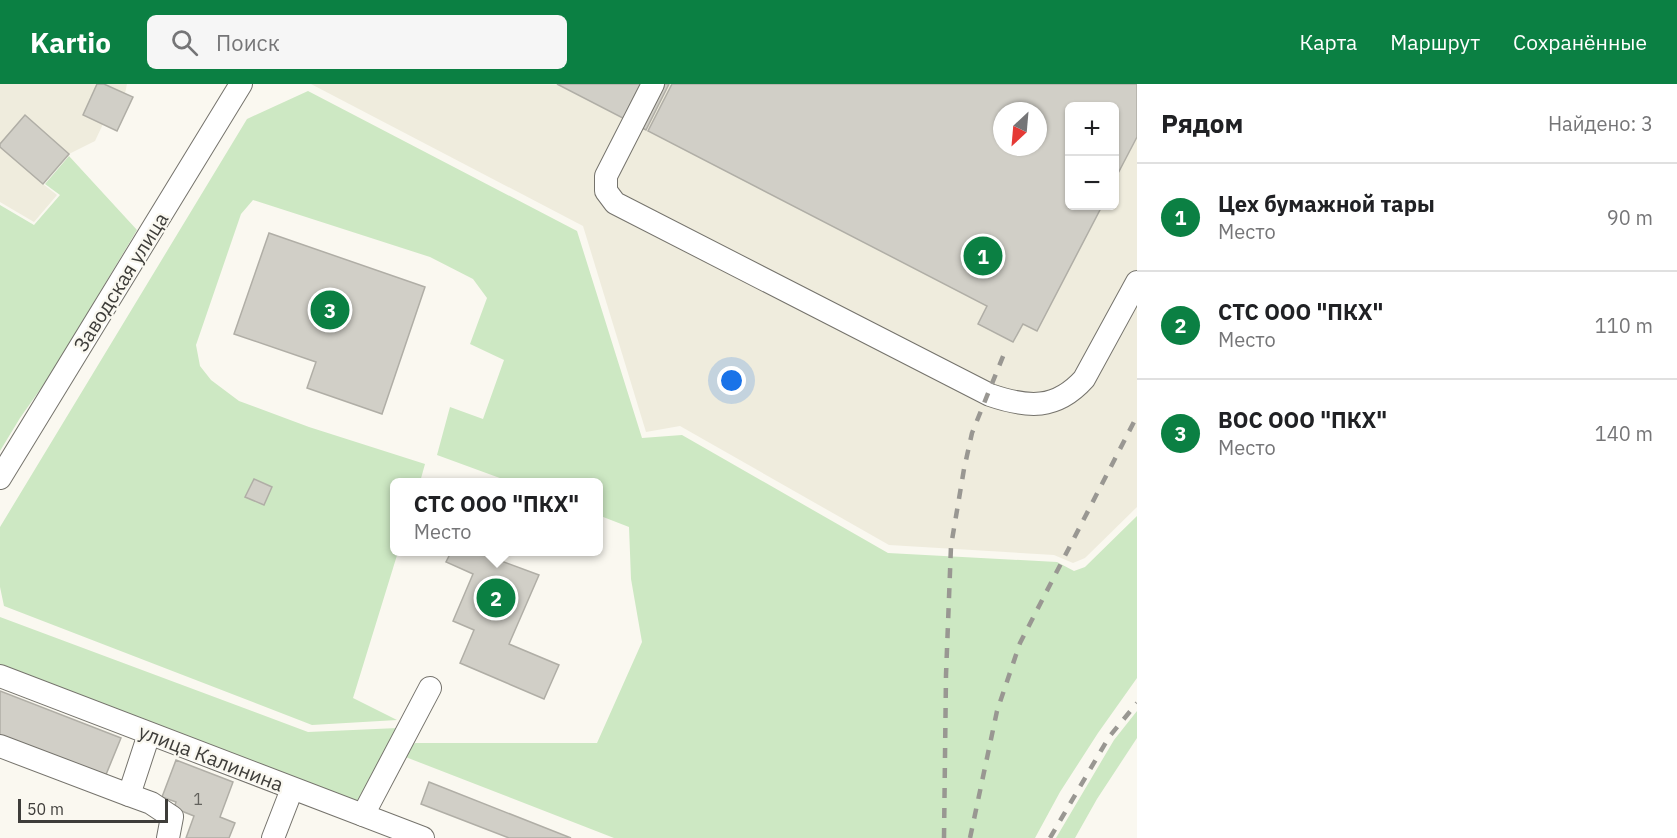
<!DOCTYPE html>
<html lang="ru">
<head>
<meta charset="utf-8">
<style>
	:root { --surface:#fff; --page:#f6f6f6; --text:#202124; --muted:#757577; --line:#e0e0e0; --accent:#0b8043 }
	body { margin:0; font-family:"IBM Plex Sans",sans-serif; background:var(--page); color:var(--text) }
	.controls { position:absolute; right:18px; top:18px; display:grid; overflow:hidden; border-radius:9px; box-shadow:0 2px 4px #0004 }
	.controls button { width:54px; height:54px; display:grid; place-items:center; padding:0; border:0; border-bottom:2px solid var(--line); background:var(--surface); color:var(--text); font:30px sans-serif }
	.compass { position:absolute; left:993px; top:18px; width:54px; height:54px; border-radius:50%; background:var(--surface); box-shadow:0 2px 4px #0004; rotate:206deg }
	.scale { position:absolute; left:18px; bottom:15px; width:150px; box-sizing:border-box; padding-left:6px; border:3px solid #3e3d3a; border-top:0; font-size:16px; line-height:21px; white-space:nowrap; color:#3e3d3a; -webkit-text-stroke:4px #faf8f0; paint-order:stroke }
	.you { position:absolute; left:732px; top:297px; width:21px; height:21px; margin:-15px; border:4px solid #fff; border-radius:50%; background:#1a73e8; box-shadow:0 0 0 9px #1a73e833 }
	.badge { display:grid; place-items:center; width:39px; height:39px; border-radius:50%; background:var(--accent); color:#fff; font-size:20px; font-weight:700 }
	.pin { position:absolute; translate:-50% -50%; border:3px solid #fff; box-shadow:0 2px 6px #0006 }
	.popup { position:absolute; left:390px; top:394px; width:213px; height:78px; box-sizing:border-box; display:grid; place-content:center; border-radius:9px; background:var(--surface); filter:drop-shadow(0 2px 4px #0005); font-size:20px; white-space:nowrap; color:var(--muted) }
	.popup b { font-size:22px; color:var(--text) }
	.popup::after { content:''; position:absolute; left:50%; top:100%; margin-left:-12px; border:12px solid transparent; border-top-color:var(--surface) }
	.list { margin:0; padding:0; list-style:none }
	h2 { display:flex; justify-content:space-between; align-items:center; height:78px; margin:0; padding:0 24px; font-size:26px }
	h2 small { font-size:20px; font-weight:400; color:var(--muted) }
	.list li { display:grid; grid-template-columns:39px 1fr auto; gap:18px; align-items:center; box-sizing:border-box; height:108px; padding:0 24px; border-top:2px solid var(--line) }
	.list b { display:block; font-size:22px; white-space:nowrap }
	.list p { margin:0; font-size:20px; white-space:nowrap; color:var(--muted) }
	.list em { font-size:20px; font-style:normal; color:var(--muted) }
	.icon { flex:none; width:33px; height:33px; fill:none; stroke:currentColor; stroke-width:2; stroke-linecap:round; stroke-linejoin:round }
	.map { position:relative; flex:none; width:1137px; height:754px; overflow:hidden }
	header { display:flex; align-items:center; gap:36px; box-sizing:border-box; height:84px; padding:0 30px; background:var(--accent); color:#fff }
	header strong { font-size:28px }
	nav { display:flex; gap:33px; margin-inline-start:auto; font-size:21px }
	.search { width:420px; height:54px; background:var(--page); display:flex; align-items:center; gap:15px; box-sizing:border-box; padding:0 21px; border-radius:9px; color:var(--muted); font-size:22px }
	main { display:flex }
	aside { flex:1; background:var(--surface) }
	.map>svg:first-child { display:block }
	.built { fill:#efecdd; fill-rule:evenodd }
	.green { fill:#cde8c3 }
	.building { fill:#d1cfc7; stroke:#b0aea6; stroke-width:1.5; fill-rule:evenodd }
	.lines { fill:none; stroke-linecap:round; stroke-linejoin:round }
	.minor-casing { stroke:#75736c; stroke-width:24 }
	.minor { stroke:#fff; stroke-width:22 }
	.rail { stroke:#999792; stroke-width:4.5; stroke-dasharray:10 10; stroke-linecap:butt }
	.labels { text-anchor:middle; stroke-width:4.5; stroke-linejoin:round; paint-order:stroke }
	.number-label { font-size:16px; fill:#63625d }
	.street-label { font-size:20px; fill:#3e3d3a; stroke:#faf8f0 }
</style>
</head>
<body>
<header>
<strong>Kartio</strong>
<div class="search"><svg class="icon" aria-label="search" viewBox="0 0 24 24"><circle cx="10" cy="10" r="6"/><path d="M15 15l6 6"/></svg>Поиск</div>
<nav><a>Карта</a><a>Маршрут</a><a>Сохранённые</a></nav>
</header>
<main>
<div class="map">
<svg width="1137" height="754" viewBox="0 0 1137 754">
	<rect width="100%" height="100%" fill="#faf8f0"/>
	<g class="built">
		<path d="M 0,0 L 127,0 L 117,47 L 103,40 L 95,57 L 69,70 L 43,100 L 57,111 L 34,138 L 0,118 Z"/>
		<path d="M 311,0 L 1137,0 L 1137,423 L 1085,474 L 1073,479 L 1054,471 L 889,461 L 680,342 L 646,348 L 583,142 ZM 1070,22 L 1114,22 L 1114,122 L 1070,122 ZM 1002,27 L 1038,27 L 1038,63 L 1002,63 Z"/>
	</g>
	<g class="green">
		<path d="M 308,7 L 577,147 L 642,354 L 682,351 L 888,469 L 1057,478 L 1074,487 L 1085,483 L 1137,432 L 1137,594 L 1098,649 L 1060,708 L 1035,754 L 614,754 L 403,672 L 415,659 L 597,659 L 642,558 L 631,495 L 629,443 L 598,431 L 598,398 L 511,398 L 437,371 L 450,323 L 483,335 L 504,276 L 470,260 L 487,214 L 473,195 L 430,173 L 253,116 L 241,130 L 196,261 L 200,282 L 211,296 L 239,317 L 309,343 L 425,380 L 420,398 L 394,398 L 394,468 L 398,468 L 353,614 L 397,636 L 312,641 L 4,522 L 0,503 L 0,443 L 247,35 Z"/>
		<path d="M 69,72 L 137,146 L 51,290 L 20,334 L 0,367 L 0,121 L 34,141 L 60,111 L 45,100 Z"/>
		<path d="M 0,533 L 308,648 L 398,644 L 362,712 L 358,717 L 353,718 L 0,583 Z"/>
		<path d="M 1137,627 L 1137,654 L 1097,715 L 1075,754 L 1056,754 L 1114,656 Z"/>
	</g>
	<g class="building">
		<path d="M 97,0 L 104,0 L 133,13 L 117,47 L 83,31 Z"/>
		<path d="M 557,0 L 669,0 L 646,46 Z"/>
		<path d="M 672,0 L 1137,0 L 1137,53 L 1114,97 L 1114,22 L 1070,22 L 1070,122 L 1102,122 L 1037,247 L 1023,240 L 1013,258 L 978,240 L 987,222 L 648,47 ZM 1002,27 L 1038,27 L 1038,63 L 1002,63 Z"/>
		<path d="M 25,31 L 69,70 L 43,100 L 0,63 L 0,60 Z"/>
		<path d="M 269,149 L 425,203 L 382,330 L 307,304 L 316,278 L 234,250 Z"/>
		<path d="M 254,395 L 272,403 L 264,421 L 245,413 Z"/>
		<path d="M 451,468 L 477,468 L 539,491 L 509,560 L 559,581 L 544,615 L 460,579 L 474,546 L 453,537 L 473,490 L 446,478 Z"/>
		<path d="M 0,607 L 121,654 L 105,693 L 0,652 Z"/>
		<path d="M 176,676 L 233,698 L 220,733 L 235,739 L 229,754 L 186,754 L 194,732 L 174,724 L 176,718 L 162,713 Z"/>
		<path d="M 429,698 L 571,754 L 509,754 L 421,720 Z"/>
	</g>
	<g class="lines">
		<g class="minor-casing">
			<g id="minor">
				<path d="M 653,0 L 606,92 L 606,107 L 615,119 L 990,311 C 1028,324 1056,326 1084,295 L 1137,198"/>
				<path d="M 0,394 L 241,0"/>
				<path d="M 0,592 L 423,754"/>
				<path d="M 0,662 L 129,711 L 149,650"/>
				<path d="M 129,711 L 151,719 L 172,733 L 168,754"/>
				<path d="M 363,731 L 430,604"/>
				<path d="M 273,754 L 292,705"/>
			</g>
		</g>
		<use href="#minor" class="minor"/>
		<g class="rail">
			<path d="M 944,754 L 946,591 L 951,462 L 964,385 L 972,349 L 1006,265"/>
			<path d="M 970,754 L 997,627 L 1020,559 L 1137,332"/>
			<path d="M 1050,754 L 1109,653 L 1137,619"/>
		</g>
	</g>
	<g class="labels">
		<g class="number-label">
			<text x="198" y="721">1</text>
		</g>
		<g class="street-label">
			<text transform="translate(121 198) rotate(-58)" y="7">Заводская улица</text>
			<text transform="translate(211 674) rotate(21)" y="7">улица Калинина</text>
		</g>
	</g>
</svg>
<div class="controls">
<button>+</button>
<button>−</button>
</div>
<svg class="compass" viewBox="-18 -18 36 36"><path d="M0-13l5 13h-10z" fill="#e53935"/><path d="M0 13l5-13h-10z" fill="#757577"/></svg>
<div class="scale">50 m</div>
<div class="you"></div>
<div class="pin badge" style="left:983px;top:172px">1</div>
<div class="pin badge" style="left:496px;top:514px">2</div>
<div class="popup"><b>СТС ООО &quot;ПКХ&quot;</b>Место</div>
<div class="pin badge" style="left:330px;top:226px">3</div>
</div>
<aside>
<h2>Рядом<small>Найдено: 3</small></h2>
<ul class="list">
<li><span class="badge">1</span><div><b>Цех бумажной тары</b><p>Место</p></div><em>90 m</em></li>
<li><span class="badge">2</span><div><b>СТС ООО &quot;ПКХ&quot;</b><p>Место</p></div><em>110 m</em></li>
<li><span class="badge">3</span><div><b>ВОС ООО &quot;ПКХ&quot;</b><p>Место</p></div><em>140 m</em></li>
</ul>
</aside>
</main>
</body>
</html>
